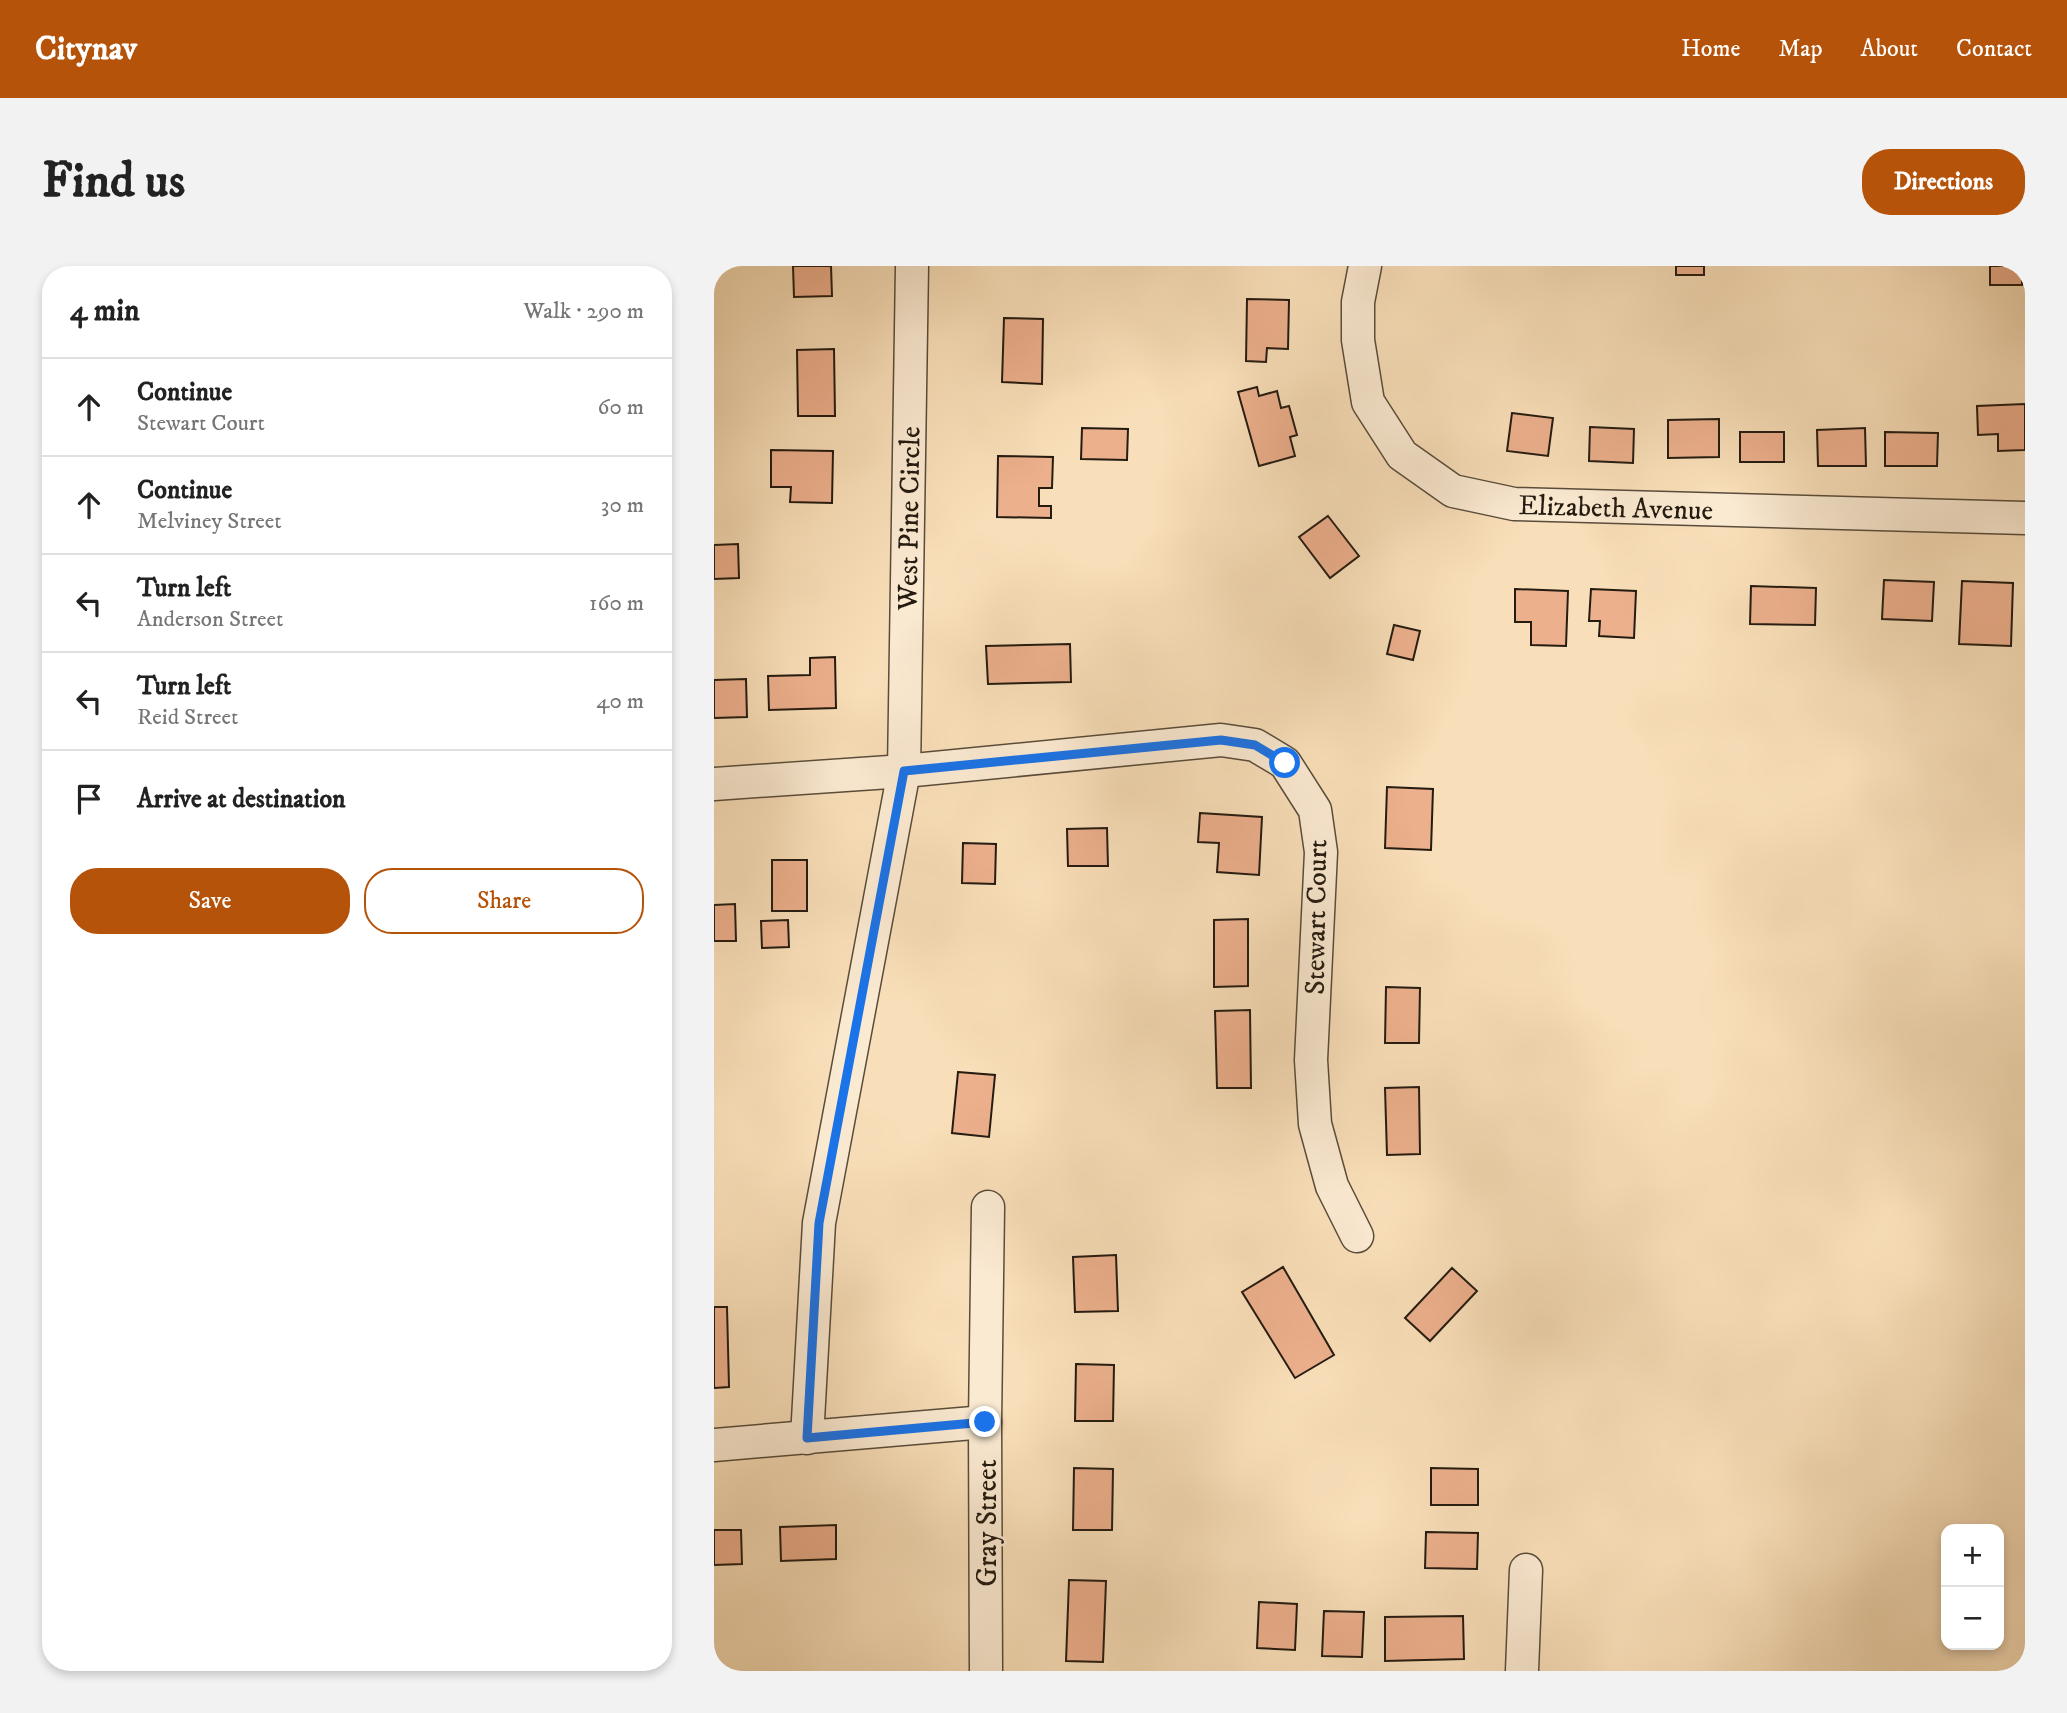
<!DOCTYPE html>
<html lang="en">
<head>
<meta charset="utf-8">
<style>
	:root { --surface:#fff; --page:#f2f2f2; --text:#222; --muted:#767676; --line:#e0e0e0; --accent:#b45309 }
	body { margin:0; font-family:"IM FELL DW Pica",serif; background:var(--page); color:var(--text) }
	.controls { position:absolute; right:21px; bottom:21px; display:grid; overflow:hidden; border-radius:14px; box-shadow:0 4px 10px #0003 }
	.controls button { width:63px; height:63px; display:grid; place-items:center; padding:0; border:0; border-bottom:2px solid var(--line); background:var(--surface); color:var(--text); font:35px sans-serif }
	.stop { position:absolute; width:21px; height:21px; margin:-16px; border:5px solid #1a73e8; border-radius:50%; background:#fff }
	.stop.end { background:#1a73e8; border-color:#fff; box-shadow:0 2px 7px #0008 }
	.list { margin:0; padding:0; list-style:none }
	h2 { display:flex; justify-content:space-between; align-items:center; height:91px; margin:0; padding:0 28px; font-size:30px }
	h2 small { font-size:23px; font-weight:400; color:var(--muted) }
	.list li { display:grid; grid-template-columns:46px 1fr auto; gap:21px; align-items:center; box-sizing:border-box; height:98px; padding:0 28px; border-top:2px solid var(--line) }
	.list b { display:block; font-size:26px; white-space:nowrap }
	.list p { margin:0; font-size:23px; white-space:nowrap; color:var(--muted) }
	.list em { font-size:23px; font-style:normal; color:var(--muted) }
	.actions { display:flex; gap:14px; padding:21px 28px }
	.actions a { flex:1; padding:16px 0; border:2px solid var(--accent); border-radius:28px; text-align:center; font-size:24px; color:var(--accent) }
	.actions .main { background:var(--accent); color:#fff }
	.icon { flex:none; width:38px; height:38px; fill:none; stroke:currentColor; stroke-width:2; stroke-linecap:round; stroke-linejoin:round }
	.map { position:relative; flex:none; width:1311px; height:1405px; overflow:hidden; border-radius:28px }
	header { display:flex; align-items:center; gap:42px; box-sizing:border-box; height:98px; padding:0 35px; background:var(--accent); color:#fff }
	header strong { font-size:33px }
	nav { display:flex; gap:38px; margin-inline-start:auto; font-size:24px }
	.intro { display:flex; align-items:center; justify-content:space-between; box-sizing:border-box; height:168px; padding:0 42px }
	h1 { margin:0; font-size:49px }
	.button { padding:18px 32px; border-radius:28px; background:var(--accent); color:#fff; font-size:24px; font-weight:700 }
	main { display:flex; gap:42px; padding:0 42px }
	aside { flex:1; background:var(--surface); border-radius:28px; box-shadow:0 4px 10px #0003 }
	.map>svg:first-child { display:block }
	.building { fill:#edb08d; stroke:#241b11; stroke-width:2 }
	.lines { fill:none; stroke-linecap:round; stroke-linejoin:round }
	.street-casing { stroke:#594c3b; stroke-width:35 }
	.street { stroke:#fbead2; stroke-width:32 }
	.route { stroke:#1a73e8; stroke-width:9 }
	.labels { text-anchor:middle; stroke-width:5; stroke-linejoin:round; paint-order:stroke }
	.street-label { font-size:28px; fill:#241b11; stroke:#fbead2 }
</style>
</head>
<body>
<header>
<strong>Citynav</strong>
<nav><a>Home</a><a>Map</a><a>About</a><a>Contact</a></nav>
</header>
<div class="intro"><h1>Find us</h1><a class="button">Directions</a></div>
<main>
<aside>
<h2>4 min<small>Walk · 290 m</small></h2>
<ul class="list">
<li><svg class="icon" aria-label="ahead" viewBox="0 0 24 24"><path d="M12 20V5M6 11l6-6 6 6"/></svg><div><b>Continue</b><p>Stewart Court</p></div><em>60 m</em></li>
<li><svg class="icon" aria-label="ahead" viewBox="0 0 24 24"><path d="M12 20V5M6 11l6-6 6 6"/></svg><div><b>Continue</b><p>Melviney Street</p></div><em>30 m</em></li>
<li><svg class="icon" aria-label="left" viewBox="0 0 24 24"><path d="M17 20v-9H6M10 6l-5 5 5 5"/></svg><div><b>Turn left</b><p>Anderson Street</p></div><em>160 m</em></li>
<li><svg class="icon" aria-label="left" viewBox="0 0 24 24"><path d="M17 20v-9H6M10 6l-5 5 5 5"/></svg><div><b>Turn left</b><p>Reid Street</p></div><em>40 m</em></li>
<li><svg class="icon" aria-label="arrive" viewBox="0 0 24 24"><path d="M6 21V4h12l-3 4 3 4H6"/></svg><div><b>Arrive at destination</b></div></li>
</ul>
<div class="actions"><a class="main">Save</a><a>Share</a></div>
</aside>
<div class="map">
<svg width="1311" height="1405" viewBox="0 0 1311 1405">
	<rect width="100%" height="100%" fill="#f9dfb9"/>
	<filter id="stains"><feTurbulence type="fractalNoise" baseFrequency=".00286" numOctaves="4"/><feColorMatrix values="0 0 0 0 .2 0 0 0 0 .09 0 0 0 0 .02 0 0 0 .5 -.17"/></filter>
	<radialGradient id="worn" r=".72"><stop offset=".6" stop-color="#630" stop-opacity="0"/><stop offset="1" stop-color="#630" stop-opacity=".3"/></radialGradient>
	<g class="building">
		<path d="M 79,0 L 117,0 L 118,30 L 80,31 Z"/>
		<rect x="962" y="0" width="28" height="9"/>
		<path d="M 1276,0 L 1311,0 L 1311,9 L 1308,9 L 1308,19 L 1276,19 Z"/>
		<path d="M 533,33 L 575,34 L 574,83 L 553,82 L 552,96 L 532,95 Z"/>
		<path d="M 290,52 L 329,53 L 328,118 L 288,116 Z"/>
		<path d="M 120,83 L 121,150 L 84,150 L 83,84 Z"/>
		<path d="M 543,121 L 545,130 L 563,125 L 567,142 L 575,140 L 583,169 L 576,171 L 581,190 L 545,200 L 524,126 Z"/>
		<path d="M 1311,138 L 1311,184 L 1284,185 L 1284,168 L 1264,169 L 1263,140 Z"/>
		<path d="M 798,147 L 839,152 L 834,190 L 793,185 Z"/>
		<path d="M 1005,153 L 1005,191 L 954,192 L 954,154 Z"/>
		<path d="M 876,161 L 920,163 L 919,197 L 875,195 Z"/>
		<path d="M 368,162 L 414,163 L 413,194 L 367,193 Z"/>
		<path d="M 1151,162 L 1152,200 L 1104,200 L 1103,164 Z"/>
		<rect x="1026" y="166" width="44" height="30"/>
		<path d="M 1171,166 L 1224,167 L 1223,200 L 1171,200 Z"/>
		<path d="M 57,184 L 119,185 L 118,237 L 76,236 L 77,221 L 57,221 Z"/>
		<path d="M 284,190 L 339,191 L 338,222 L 325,222 L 325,240 L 337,240 L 337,252 L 283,251 Z"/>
		<path d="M 614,250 L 645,290 L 616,312 L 585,271 Z"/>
		<path d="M 24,278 L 25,312 L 0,313 L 0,279 Z"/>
		<path d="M 1170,314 L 1220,316 L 1218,355 L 1168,353 Z"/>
		<path d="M 1248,315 L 1299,317 L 1297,380 L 1245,378 Z"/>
		<path d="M 1037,320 L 1102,322 L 1101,359 L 1036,358 Z"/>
		<path d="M 801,323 L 854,325 L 852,380 L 817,379 L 817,356 L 801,356 Z"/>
		<path d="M 877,323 L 922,325 L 920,372 L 885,370 L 886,355 L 875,355 Z"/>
		<path d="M 680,359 L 706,365 L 699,394 L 673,388 Z"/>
		<path d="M 356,378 L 357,416 L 274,418 L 272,380 Z"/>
		<path d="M 121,391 L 122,442 L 55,444 L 54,410 L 96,409 L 96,392 Z"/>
		<path d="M 32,413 L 33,451 L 0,452 L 0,414 Z"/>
		<path d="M 673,521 L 719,523 L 717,584 L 671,582 Z"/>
		<path d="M 486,547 L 548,551 L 545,609 L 503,606 L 505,577 L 484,576 Z"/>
		<path d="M 393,562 L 394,600 L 354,600 L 353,563 Z"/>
		<path d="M 249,577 L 282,578 L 281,618 L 248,617 Z"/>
		<rect x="58" y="594" width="35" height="51"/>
		<path d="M 21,638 L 22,675 L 0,675 L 0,639 Z"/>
		<path d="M 534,653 L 534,720 L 500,721 L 500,654 Z"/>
		<path d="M 74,654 L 75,681 L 48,682 L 47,655 Z"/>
		<path d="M 672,721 L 706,722 L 705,777 L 671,777 Z"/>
		<path d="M 536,744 L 537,822 L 503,822 L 501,745 Z"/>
		<path d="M 244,806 L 281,809 L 275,871 L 238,867 Z"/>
		<path d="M 705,821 L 706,888 L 673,889 L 671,822 Z"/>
		<path d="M 402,989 L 404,1045 L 361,1046 L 359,991 Z"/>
		<path d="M 569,1001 L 620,1089 L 581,1112 L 528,1026 Z"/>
		<path d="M 738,1002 L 763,1025 L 716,1075 L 691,1052 Z"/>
		<path d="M 0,1041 L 13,1041 L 15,1121 L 0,1122 Z"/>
		<path d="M 362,1098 L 400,1099 L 399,1155 L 361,1155 Z"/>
		<path d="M 360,1202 L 399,1203 L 398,1264 L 359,1264 Z"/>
		<path d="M 717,1202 L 764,1203 L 764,1239 L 717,1239 Z"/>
		<path d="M 122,1259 L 122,1293 L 67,1295 L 66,1261 Z"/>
		<path d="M 0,1264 L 27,1264 L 28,1298 L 0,1299 Z"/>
		<path d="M 712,1266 L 764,1267 L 763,1303 L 711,1302 Z"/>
		<path d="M 355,1314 L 392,1315 L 389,1396 L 352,1395 Z"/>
		<path d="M 545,1336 L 583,1338 L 581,1384 L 543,1382 Z"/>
		<path d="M 610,1345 L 650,1346 L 648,1391 L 608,1390 Z"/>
		<path d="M 749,1350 L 750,1393 L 671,1395 L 671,1351 Z"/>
	</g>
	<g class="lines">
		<g class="street-casing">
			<g id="street">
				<path id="s1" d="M 651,0 L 644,36 L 644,74 L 654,136 L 688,189 L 739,225 L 800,238 L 1311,252"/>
				<path d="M 0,518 L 190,505 L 507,474 L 541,479 L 571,497 L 601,544 L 607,586 L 597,794 L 601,858 L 618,920 L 643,970"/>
				<path id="s2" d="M 93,1172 L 105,957 L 190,505 L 198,0"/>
				<path d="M 0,1179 L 271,1156"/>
				<path d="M 272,1405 L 271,1156 L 274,941"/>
				<path d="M 808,1405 L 812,1304"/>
			</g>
		</g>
		<use href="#street" class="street"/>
	</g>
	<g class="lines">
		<path class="route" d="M 271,1156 L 93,1172 L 105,957 L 190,505 L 507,474 L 541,479 L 571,497"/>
	</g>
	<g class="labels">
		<g class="street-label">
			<text dy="10" stroke="none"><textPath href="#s1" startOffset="427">Elizabeth Avenue</textPath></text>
			<text dy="10" stroke="none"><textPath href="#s2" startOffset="928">West Pine Circle</textPath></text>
			<text transform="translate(601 651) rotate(-89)" y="10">Stewart Court</text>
			<text transform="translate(272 1257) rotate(-90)" y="10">Gray Street</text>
		</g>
	</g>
	<rect width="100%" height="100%" filter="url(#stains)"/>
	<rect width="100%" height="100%" fill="url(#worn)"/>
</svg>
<div class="controls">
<button>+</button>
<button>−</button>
</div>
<div class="stop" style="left:571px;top:497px"></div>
<div class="stop end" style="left:271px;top:1156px"></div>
</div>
</main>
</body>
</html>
